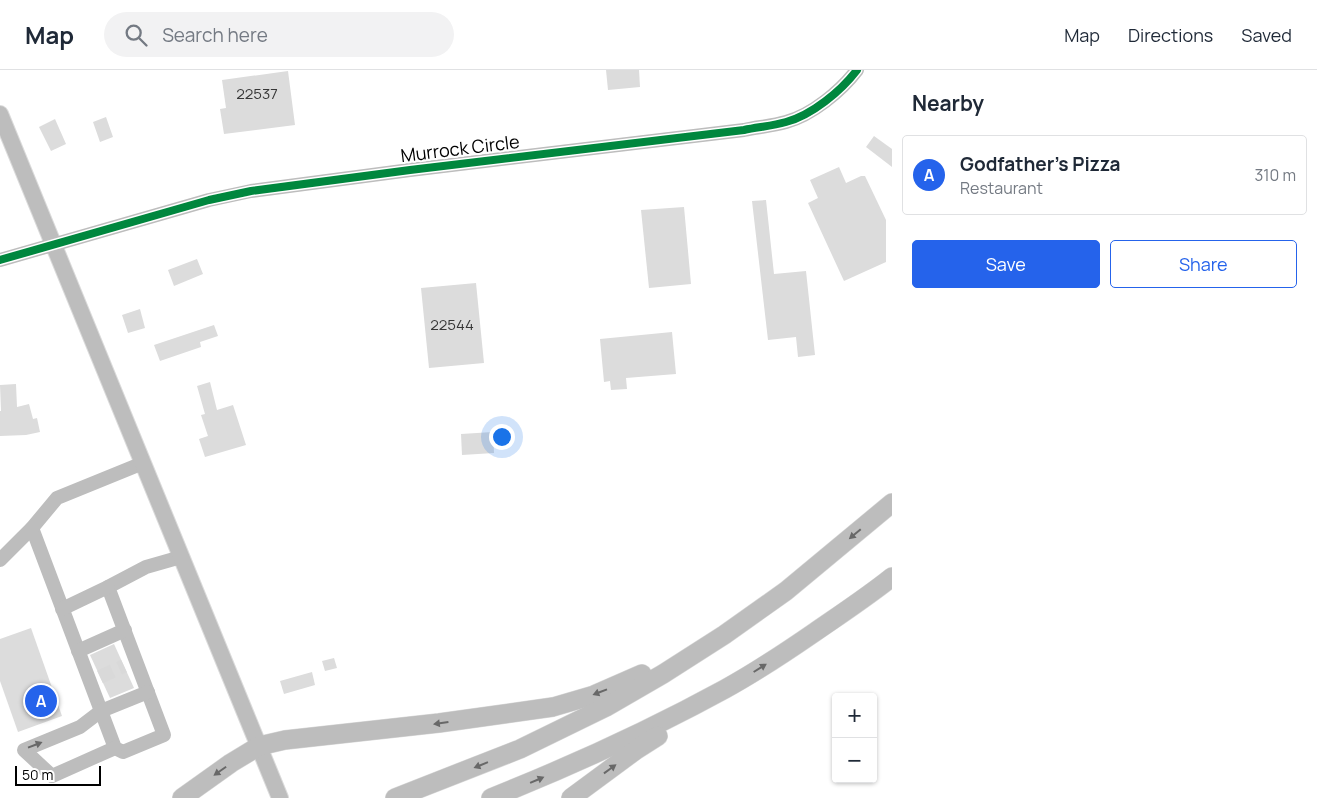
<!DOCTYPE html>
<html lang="en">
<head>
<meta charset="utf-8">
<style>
	:root { --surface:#fff; --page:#f2f2f3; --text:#1f2937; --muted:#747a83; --line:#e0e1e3; --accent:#2563eb }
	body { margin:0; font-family:Manrope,sans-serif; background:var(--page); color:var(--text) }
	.controls { position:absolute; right:15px; bottom:15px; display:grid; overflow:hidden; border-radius:5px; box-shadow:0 1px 4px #0004 }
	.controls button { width:45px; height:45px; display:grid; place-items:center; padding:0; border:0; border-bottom:1px solid var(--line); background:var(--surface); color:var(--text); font:25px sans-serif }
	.scale { position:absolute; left:15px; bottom:12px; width:86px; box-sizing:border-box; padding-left:5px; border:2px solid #000; border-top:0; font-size:14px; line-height:18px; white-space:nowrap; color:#000; -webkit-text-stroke:4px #fff; paint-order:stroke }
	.you { position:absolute; left:501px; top:366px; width:18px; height:18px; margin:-12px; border:4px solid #fff; border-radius:50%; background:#1a73e8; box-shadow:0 0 0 8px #1a73e833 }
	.badge { display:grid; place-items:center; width:32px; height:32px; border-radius:50%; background:var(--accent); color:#fff; font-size:16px; font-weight:700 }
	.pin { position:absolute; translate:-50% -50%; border:2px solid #fff; box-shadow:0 1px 5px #0006 }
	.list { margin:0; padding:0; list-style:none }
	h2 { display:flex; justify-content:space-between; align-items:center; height:65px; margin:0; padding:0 20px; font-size:21px }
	h2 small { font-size:16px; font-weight:400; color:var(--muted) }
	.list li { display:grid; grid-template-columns:32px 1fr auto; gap:15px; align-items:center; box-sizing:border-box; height:80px; margin:0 10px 10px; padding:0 10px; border:1px solid var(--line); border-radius:5px }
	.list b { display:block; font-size:19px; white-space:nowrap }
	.list p { margin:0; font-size:16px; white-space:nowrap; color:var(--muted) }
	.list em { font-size:16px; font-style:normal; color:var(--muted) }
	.actions { display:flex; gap:10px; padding:15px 20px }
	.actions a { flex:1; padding:11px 0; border:1px solid var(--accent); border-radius:5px; text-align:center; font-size:18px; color:var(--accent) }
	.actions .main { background:var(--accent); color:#fff }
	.icon { flex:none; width:28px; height:28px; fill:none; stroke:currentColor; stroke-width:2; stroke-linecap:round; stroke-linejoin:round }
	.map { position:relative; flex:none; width:892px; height:728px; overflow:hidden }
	header { display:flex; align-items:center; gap:30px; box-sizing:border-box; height:70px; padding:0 25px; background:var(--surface); border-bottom:1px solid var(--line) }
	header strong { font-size:24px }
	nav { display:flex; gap:28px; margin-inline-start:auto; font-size:18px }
	.search { width:350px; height:45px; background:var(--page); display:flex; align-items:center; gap:12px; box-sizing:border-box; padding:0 18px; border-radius:28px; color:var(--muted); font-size:19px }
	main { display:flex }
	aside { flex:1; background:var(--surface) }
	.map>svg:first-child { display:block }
	.building { fill:#dcdcdc }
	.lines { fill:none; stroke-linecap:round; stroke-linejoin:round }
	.minor-tunnel { stroke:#d9d9d9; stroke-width:14; stroke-dasharray:14 7; stroke-linecap:butt }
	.major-casing { stroke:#dbdbdb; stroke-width:18 }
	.highway-casing { stroke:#dbdbdb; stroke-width:20 }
	.minor { stroke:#bdbdbd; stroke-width:14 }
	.major { stroke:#bdbdbd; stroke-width:16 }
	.highway { stroke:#bdbdbd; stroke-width:19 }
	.cycleway-casing { stroke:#fff; stroke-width:11 }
	.cycleway { stroke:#00873e; stroke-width:8 }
	.oneway { fill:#686868 }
	.labels { text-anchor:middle; stroke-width:4; stroke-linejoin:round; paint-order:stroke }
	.number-label { font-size:15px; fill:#373737 }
	.street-label { font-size:18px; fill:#000; stroke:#fff }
</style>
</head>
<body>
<header>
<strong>Map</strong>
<div class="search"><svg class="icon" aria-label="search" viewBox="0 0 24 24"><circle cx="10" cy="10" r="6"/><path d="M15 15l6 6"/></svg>Search here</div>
<nav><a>Map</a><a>Directions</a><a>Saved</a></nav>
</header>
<main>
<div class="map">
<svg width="892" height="728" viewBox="0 0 892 728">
	<rect width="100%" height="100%" fill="#fff"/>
	<g class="building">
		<path d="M 606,0 L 639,0 L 640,17 L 608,20 Z"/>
		<path d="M 288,1 L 295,55 L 224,64 L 220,39 L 226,38 L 222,10 Z"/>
		<path d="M 106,47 L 113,67 L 100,72 L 93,52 Z"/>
		<path d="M 55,49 L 66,74 L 51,81 L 39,57 Z"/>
		<path d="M 874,66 L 892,79 L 892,97 L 866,77 Z"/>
		<path d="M 839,97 L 846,113 L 861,106 L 865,106 L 886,150 L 886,192 L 844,211 L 808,133 L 818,128 L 810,110 Z"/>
		<path d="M 766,130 L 774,204 L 806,201 L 815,285 L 798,287 L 796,267 L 768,270 L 752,131 Z"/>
		<path d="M 684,137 L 691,214 L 649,218 L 641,140 Z"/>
		<path d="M 197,189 L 203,204 L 174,216 L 168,200 Z"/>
		<path d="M 476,213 L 484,293 L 429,298 L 421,218 Z"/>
		<path d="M 140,239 L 145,258 L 128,263 L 122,245 Z"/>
		<path d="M 214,255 L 218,266 L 200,272 L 201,277 L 160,291 L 154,275 Z"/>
		<path d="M 672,262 L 676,304 L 626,308 L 627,319 L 611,320 L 610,311 L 604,312 L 600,269 Z"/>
		<path d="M 210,312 L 217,340 L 233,335 L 246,375 L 205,387 L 199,369 L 208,366 L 201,345 L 205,344 L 197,316 Z"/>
		<path d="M 16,314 L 17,337 L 29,334 L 33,349 L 37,348 L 40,362 L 26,365 L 0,366 L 0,341 L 1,341 L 0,315 Z"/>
		<path d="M 493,362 L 494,383 L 462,385 L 461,364 Z"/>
		<path d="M 31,558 L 62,646 L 18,662 L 0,611 L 0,569 Z"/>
		<path d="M 114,574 L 134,618 L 110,628 L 90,585 Z"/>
		<path d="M 334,588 L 337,598 L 325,601 L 322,591 Z"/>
		<path d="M 312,602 L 315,615 L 284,624 L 280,611 Z"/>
	</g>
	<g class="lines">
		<path class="minor-tunnel" d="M 100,607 L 124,596"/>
		<g class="major-casing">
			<path id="major" d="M 0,44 L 280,728"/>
		</g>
		<g class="highway-casing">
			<g id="highway">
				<path d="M 182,728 L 231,693 L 259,676 L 285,670 L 439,653 L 553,637 L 594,625 L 642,604"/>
				<path d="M 395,728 L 520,679 L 606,637 L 663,604 L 724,565 L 786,521 L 892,433"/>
				<path d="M 491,728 C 571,696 650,660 725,619 C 756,602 786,582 815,562 C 841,544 867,527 892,507"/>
				<path d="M 571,728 L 636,680 L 658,666"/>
			</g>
		</g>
		<g class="minor">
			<path d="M 0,190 L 209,130 L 251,121 L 410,100 L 744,60 C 758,57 772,56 786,52 C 812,45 841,21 857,0"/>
			<path d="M 32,458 L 115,678 L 123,682 L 164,665 L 108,517 L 146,497 L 181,487"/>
			<path d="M 0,490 L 32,458 L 57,428 L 143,393"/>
			<path d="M 62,539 L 108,517"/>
			<path d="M 78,581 L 125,560"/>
			<path d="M 115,678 L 52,706 L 24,680 L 80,657 L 101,641 L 148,622"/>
		</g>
		<use href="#major" class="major"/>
		<use href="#highway" class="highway"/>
		<g class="cycleway-casing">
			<path id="cycleway" d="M 0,190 L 209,130 L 251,121 L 410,100 L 744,60 C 758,57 772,56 786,52 C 812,45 841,21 857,0"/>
		</g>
		<use href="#cycleway" class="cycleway"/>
	</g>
	<defs><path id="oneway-solid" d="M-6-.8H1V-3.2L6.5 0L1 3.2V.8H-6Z" transform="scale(1.25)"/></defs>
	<g class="oneway">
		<use href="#oneway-solid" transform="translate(855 464) rotate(140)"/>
		<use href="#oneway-solid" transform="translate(760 598) rotate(-32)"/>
		<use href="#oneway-solid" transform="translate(600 622) rotate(159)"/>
		<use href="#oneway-solid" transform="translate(441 653) rotate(172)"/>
		<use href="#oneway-solid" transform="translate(35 675) rotate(-21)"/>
		<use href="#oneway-solid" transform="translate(481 695) rotate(158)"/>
		<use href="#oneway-solid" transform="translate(610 699) rotate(-36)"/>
		<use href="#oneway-solid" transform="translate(220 701) rotate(145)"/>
		<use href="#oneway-solid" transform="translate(537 710) rotate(-23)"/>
	</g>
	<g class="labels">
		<g class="number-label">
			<text x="257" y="29">22537</text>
			<text x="452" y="260">22544</text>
		</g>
		<g class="street-label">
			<text transform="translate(460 79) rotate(-7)" y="6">Murrock Circle</text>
		</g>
	</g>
</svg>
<div class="controls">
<button>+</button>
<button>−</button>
</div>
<div class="scale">50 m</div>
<div class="you"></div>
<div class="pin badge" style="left:41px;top:631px">A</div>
</div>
<aside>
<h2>Nearby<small></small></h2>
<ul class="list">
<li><span class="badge">A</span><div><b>Godfather's Pizza</b><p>Restaurant</p></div><em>310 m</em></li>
</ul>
<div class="actions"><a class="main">Save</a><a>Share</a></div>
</aside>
</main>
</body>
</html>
